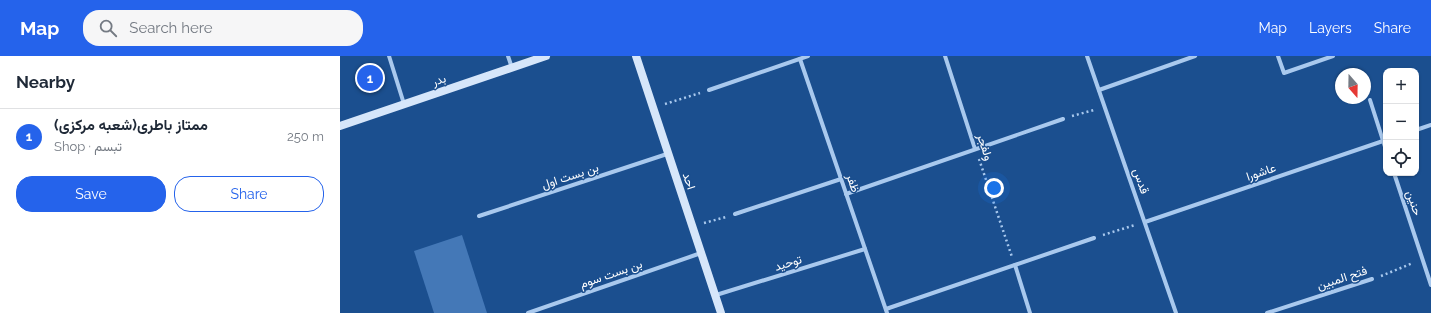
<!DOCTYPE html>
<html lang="en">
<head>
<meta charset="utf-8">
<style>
	:root { --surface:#fff; --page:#f6f6f7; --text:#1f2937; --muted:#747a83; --line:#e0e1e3; --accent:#2563eb }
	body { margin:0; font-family:Raleway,Vazirmatn,sans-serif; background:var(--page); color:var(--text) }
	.controls { position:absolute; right:12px; top:12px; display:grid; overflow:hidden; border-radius:8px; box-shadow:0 1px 3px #0004 }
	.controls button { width:36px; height:36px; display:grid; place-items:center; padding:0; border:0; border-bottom:1px solid var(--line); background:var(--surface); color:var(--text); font:20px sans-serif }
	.compass { position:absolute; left:995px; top:12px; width:36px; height:36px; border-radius:50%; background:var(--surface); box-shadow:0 1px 3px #0004; rotate:160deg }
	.you { position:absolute; left:654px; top:132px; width:14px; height:14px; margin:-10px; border:3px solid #fff; border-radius:50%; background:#1a73e8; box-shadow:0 0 0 6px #1a73e833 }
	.badge { display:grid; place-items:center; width:26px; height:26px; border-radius:50%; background:var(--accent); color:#fff; font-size:13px; font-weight:700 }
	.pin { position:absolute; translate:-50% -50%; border:2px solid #fff; box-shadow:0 1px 4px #0006 }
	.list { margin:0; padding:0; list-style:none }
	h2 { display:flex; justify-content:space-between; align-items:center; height:52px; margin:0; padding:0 16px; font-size:17px }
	h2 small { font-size:13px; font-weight:400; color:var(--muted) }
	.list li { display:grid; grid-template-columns:26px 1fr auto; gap:12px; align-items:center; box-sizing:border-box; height:56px; padding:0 16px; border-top:1px solid var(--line) }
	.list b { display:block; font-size:15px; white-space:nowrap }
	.list p { margin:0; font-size:13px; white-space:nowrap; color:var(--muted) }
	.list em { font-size:13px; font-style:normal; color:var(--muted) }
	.actions { display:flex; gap:8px; padding:12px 16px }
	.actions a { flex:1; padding:9px 0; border:1px solid var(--accent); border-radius:16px; text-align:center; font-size:14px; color:var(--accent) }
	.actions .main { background:var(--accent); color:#fff }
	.icon { flex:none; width:22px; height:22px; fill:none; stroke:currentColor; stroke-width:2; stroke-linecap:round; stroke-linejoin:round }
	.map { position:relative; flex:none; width:1091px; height:257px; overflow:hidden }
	header { display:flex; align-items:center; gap:24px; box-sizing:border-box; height:56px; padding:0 20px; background:var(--accent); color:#fff }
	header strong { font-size:19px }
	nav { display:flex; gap:22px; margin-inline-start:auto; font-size:14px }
	.search { width:280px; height:36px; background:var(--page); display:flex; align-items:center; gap:10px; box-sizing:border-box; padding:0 14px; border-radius:16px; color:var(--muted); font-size:15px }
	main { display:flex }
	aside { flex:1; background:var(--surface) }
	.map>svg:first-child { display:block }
	.building { fill:#4478b7 }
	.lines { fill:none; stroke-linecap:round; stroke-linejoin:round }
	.path { stroke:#a9c9ee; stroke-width:2.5; stroke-dasharray:2 3; stroke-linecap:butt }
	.street { stroke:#a9c9ee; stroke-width:4 }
	.secondary { stroke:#d6e6fa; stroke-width:8 }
	.labels { text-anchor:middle; stroke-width:3; stroke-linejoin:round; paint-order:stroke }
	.street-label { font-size:12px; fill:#fff; stroke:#1b4f8f }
</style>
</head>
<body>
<header>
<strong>Map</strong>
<div class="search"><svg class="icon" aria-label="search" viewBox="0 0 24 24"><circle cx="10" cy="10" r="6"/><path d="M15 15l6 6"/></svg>Search here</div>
<nav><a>Map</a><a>Layers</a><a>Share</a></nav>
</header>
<main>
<aside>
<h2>Nearby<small></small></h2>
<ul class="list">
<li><span class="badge">1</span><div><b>ممتاز باطری(شعبه مرکزی)</b><p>Shop · تبسم</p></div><em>250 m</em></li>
</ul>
<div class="actions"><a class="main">Save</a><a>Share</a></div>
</aside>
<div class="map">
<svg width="1091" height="257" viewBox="0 0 1091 257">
	<rect width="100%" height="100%" fill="#1b4f8f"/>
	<path class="building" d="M 122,179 L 147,257 L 94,257 L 74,195 Z"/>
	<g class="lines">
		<g class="path">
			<path d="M 325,48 L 360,37"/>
			<path d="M 732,60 L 754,54"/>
			<path d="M 639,103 L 672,201"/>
			<path d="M 364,167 L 386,161"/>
			<path d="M 763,179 L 795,169"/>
			<path d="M 1041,220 L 1073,207"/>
		</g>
		<g class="street">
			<path d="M 49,0 L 64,48"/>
			<path d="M 168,0 L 172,12"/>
			<path d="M 605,0 L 635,93"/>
			<path d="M 747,0 L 836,257"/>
			<path d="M 938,0 L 944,17 L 993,0"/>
			<path d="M 460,3 L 547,257"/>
			<path d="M 369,34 L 468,0"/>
			<path d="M 759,34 L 855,0"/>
			<path d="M 1030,44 L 1046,94"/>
			<path d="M 1076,74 L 1091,69"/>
			<path d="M 1054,117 L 1091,229"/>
			<path d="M 506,138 L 723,63"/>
			<path d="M 395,158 L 501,123"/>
			<path d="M 139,160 L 327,98"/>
			<path d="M 805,166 L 1046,84"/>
			<path d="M 675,209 L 690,257"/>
			<path d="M 376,239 L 525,193"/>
			<path d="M 546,253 L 754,182"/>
			<path d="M 188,257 L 361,197"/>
			<path d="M 927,257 L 1032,223"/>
		</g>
		<g class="secondary">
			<path d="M 296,0 L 381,257"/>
			<path d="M 0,70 L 206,0"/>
		</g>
	</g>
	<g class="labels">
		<g class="street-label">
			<text transform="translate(99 24) rotate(-19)" y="4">بدر</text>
			<text transform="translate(645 91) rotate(72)" y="4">ولفجر</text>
			<text transform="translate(921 116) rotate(-19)" y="4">عاشورا</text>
			<text transform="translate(230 120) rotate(-18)" y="4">بن بست اول</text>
			<text transform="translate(349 125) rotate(71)" y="4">احد</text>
			<text transform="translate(801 125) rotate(71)" y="4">قدس</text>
			<text transform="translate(513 127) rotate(71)" y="4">ظفر</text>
			<text transform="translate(1074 147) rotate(71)" y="4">حنین</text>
			<text transform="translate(448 207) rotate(-17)" y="4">توحید</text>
			<text transform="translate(271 218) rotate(-19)" y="4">بن بست سوم</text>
			<text transform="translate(1002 222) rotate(-18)" y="4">فتح المبین</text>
		</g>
	</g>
</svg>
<div class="controls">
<button>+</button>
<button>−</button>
<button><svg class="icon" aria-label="locate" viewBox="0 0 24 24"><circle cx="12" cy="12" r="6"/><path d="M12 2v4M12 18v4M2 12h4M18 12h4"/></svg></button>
</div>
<svg class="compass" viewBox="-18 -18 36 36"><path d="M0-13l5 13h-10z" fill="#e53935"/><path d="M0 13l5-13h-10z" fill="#747a83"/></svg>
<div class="you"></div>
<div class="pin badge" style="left:30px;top:22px">1</div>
</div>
</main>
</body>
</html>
